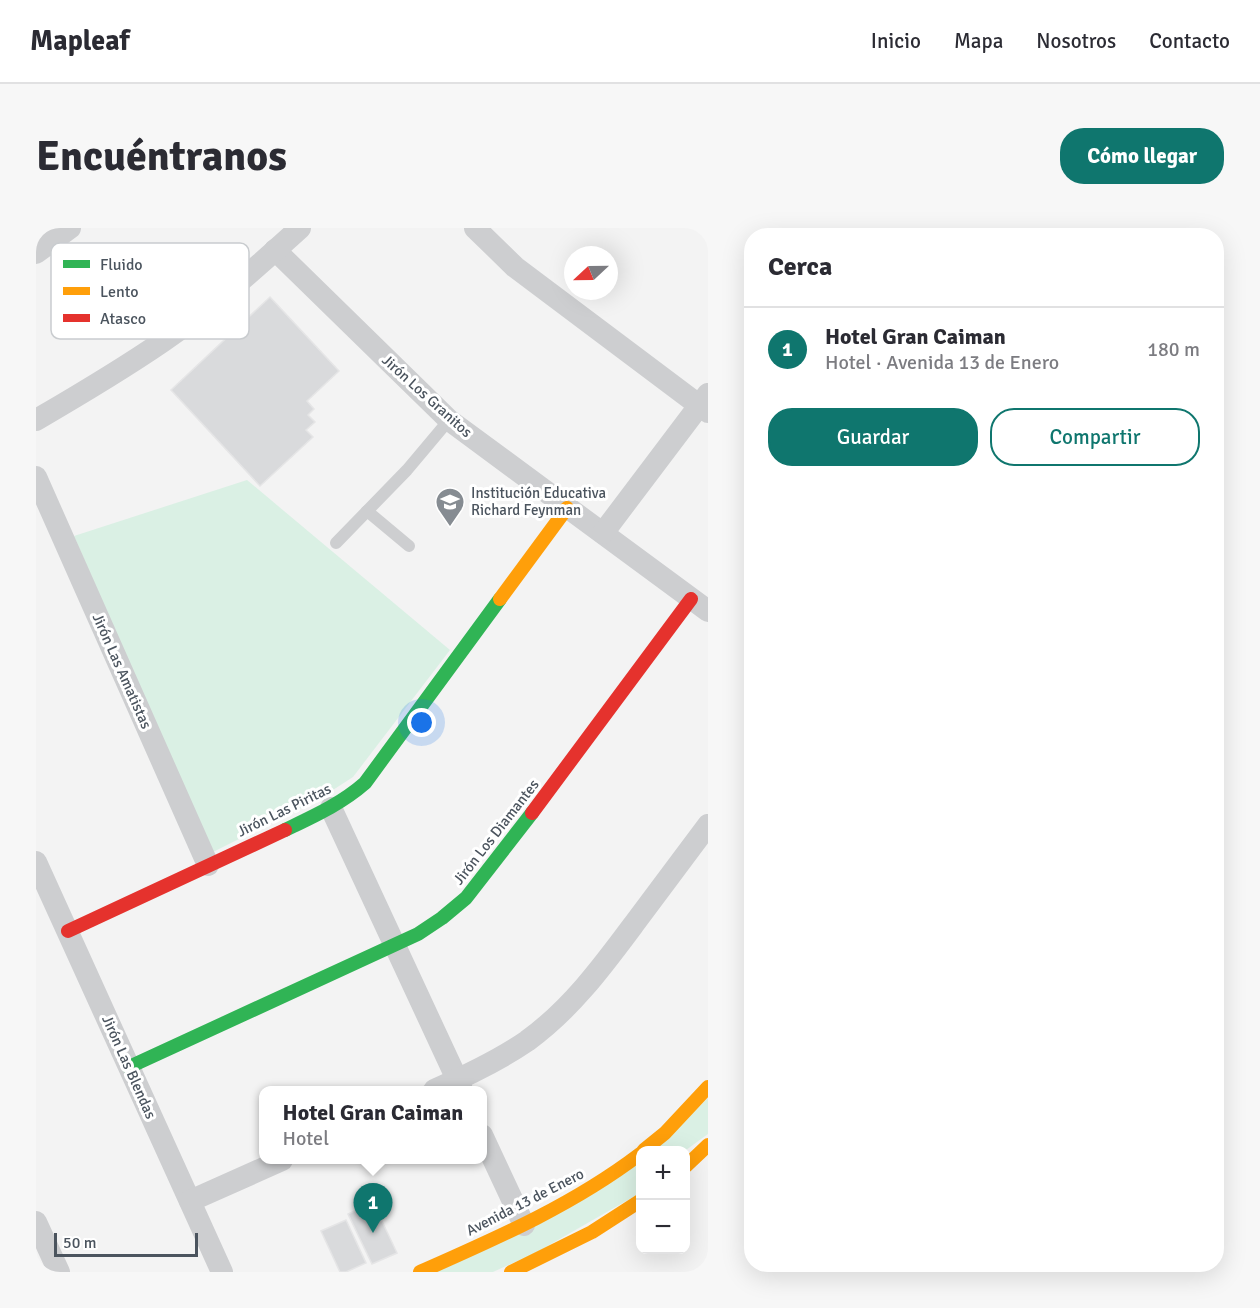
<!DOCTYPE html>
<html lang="es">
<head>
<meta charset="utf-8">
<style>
	:root { --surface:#fff; --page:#f7f7f7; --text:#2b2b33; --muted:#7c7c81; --line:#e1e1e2; --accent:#0f766e }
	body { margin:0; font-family:Signika,sans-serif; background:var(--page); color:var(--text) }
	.controls { position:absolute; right:18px; bottom:18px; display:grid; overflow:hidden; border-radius:12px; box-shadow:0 6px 24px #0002 }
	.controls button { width:54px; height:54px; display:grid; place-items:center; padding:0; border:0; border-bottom:2px solid var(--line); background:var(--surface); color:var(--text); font:30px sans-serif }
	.compass { position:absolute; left:528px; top:18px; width:54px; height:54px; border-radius:50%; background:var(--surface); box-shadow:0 6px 24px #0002; rotate:248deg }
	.scale { position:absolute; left:18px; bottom:15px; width:144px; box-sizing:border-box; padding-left:6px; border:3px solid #4b545e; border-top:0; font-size:16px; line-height:21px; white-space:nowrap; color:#4b545e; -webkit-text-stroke:4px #fff; paint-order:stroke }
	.you { position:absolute; left:386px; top:495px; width:21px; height:21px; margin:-15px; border:4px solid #fff; border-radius:50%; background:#1a73e8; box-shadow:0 0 0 9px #1a73e833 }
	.badge { display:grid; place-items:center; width:39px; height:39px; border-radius:50%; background:var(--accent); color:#fff; font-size:20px; font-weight:700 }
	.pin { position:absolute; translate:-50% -50px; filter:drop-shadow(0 2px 3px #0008) }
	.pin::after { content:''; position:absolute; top:32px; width:21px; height:18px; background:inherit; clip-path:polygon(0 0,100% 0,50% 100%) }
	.popup { position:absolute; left:223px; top:858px; width:228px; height:78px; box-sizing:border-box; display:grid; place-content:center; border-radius:12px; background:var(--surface); filter:drop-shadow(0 2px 4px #0005); font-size:20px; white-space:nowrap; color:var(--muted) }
	.popup b { font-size:22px; color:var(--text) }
	.popup::after { content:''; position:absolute; left:50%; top:100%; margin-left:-12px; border:12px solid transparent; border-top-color:var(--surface) }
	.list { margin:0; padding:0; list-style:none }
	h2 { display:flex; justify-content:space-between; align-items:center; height:78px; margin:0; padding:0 24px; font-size:26px }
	h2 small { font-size:20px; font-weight:400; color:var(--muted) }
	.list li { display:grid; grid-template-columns:39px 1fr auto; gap:18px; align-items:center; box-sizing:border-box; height:84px; padding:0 24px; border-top:2px solid var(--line) }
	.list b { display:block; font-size:22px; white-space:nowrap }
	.list p { margin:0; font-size:20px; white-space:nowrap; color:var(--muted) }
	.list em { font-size:20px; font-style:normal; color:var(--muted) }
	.actions { display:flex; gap:12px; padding:18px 24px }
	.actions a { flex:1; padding:14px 0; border:2px solid var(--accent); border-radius:24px; text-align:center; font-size:21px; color:var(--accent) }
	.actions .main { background:var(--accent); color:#fff }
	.map { position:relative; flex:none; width:672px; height:1044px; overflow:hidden; border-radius:24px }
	header { display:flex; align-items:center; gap:36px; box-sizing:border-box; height:84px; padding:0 30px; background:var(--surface); border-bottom:2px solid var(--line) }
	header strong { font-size:28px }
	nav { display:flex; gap:33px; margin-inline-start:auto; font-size:21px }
	.intro { display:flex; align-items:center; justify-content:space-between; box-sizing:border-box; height:144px; padding:0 36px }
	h1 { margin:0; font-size:42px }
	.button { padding:15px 27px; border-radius:24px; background:var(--accent); color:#fff; font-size:21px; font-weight:700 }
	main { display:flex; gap:36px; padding:0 36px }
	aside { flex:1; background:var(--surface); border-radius:24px; box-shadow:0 6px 24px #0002 }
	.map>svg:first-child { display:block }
	.green { fill:#daf0e4 }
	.building { fill:#d9dadc; stroke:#e5e5e6; stroke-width:1.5 }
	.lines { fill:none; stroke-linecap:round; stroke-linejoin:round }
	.lane { stroke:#cdced0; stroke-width:12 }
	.street { stroke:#cdced0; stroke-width:22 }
	.fast { stroke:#30b455; stroke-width:14 }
	.slow { stroke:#ff9f0a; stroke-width:14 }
	.jam { stroke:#e5322d; stroke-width:14 }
	.labels { text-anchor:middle; stroke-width:6; stroke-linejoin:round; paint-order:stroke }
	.street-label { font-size:15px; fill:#4b545e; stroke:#fff }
	.poi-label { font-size:15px; fill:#4b545e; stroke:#fff; text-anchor:start }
	.key { fill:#fff; stroke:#c9cccf; stroke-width:1.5 }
	.key-label { font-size:16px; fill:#4b545e }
</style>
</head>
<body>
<header>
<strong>Mapleaf</strong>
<nav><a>Inicio</a><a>Mapa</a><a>Nosotros</a><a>Contacto</a></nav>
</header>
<div class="intro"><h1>Encuéntranos</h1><a class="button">Cómo llegar</a></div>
<main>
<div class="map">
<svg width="672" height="1044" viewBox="0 0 672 1044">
	<rect width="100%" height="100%" fill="#f3f3f3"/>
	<g class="green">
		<path d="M 211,252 L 414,422 L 317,549 L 283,571 L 175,625 L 38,308 Z"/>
		<path d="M 672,870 L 672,906 L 650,922 L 618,922 Z"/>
		<path d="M 604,934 L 604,965 L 501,1024 L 457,1044 L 398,1044 Z"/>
	</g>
	<g class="building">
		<path d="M 234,69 L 303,143 L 271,173 L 278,181 L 272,187 L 279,194 L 270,202 L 277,209 L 224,258 L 135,162 Z"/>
		<path d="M 337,974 L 361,1025 L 336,1036 L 312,986 Z"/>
		<path d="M 310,992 L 330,1035 L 310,1044 L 304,1044 L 285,1003 Z"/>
	</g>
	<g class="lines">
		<g class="lane">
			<path d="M 331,283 L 373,318"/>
			<path d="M 300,315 L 371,242 L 413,192"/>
		</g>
		<g class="street">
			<path d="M 439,0 L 479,39 L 672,184"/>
			<path d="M 239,22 L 413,192 L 672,383"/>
			<path d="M 0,25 L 34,0"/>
			<path d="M 0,192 C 43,167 85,142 126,114 C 175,80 220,40 264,0"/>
			<path d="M 0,249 L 172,637"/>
			<path d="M 567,305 L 672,166"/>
			<path d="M 295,580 L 426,862"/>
			<path d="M 0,634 L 186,1044"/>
			<path d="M 398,862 C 430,848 462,833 491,813 C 535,781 566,739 598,696 C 623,663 647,630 672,597"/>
			<path d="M 446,907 L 488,997"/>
			<path d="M 154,973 L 246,932"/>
			<path d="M 0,994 L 23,1044"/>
		</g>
		<g class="fast">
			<path d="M 249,602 C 278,588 305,576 329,555 L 464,371"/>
			<path d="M 93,839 L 382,706 L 406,690 L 430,670 L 496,585"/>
		</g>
		<g class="slow">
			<path d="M 464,371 L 531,280"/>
			<path d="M 608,922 L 629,905 L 672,859"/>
			<path d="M 650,938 L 672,917"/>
			<path d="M 384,1044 C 461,1010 537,977 604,926"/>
			<path d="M 475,1044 L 556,1004 L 604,973"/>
		</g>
		<g class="jam">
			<path d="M 496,585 L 655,371"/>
			<path d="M 32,703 L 249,602"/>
		</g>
	</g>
	<defs>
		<g id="school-pin" transform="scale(1.5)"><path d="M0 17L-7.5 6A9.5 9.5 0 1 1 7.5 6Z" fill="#868c92" stroke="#fff"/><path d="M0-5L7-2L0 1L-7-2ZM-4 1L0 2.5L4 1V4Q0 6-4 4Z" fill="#fff"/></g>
	</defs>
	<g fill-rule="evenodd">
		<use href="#school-pin" x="414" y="274"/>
	</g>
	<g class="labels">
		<g class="street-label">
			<text transform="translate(391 168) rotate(42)" y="5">Jirón Los Granitos</text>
			<text transform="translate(86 443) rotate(66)" y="5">Jirón Las Amatistas</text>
			<text transform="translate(248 582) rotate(-26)" y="5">Jirón Las Piritas</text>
			<text transform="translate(460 604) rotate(-52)" y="5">Jirón Los Diamantes</text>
			<text transform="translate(93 839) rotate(66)" y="5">Jirón Las Blendas</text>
			<text transform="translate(489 974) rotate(-27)" y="5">Avenida 13 de Enero</text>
		</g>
		<g class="poi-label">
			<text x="435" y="270">Institución Educativa<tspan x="435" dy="17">Richard Feynman</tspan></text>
		</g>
	</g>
	<rect x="15" y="15" width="198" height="96" rx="9" class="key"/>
	<rect x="27" y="32" width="27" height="8" fill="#30b455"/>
	<rect x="27" y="59" width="27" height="8" fill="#ff9f0a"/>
	<rect x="27" y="86" width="27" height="8" fill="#e5322d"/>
	<g class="key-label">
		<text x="64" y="42">Fluido</text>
		<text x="64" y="69">Lento</text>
		<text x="64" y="96">Atasco</text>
	</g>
</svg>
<div class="controls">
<button>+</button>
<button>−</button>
</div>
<svg class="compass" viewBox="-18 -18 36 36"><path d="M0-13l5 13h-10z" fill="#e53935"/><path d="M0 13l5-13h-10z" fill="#7c7c81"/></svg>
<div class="scale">50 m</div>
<div class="you"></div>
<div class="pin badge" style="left:337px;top:1005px">1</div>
<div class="popup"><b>Hotel Gran Caiman</b>Hotel</div>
</div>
<aside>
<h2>Cerca<small></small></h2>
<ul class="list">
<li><span class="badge">1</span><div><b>Hotel Gran Caiman</b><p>Hotel · Avenida 13 de Enero</p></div><em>180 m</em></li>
</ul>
<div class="actions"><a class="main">Guardar</a><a>Compartir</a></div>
</aside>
</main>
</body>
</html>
